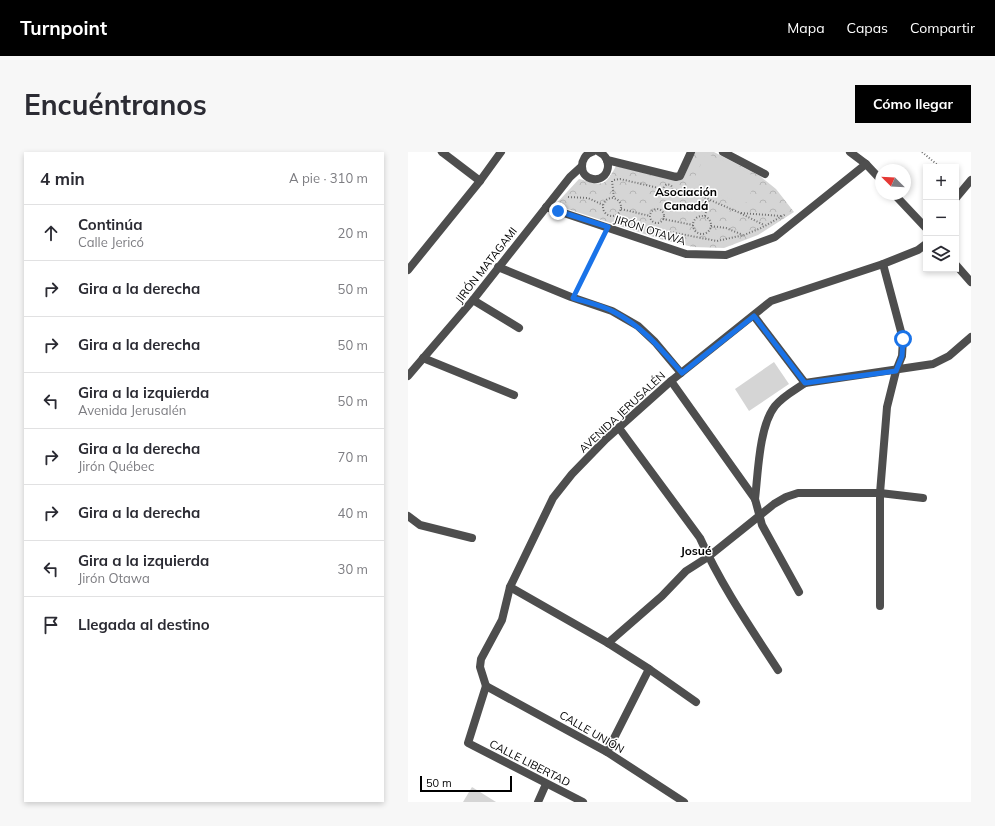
<!DOCTYPE html>
<html lang="es">
<head>
<meta charset="utf-8">
<style>
	:root { --surface:#fff; --page:#f7f7f7; --text:#2b2b33; --muted:#7c7c81; --line:#e1e1e2; --accent:#000 }
	body { margin:0; font-family:Mulish,sans-serif; background:var(--page); color:var(--text) }
	.controls { position:absolute; right:12px; top:12px; display:grid; overflow:hidden; border-radius:0px; box-shadow:0 2px 6px #0003 }
	.controls button { width:36px; height:36px; display:grid; place-items:center; padding:0; border:0; border-bottom:1px solid var(--line); background:var(--surface); color:var(--text); font:20px sans-serif }
	.compass { position:absolute; left:467px; top:12px; width:36px; height:36px; border-radius:50%; background:var(--surface); box-shadow:0 2px 6px #0003; rotate:294deg }
	.scale { position:absolute; left:12px; bottom:10px; width:92px; box-sizing:border-box; padding-left:4px; border:2px solid #000; border-top:0; font-size:11px; line-height:14px; white-space:nowrap; color:#000; -webkit-text-stroke:3px #fff; paint-order:stroke }
	.stop { position:absolute; width:12px; height:12px; margin:-9px; border:3px solid #1a73e8; border-radius:50%; background:#fff }
	.stop.end { background:#1a73e8; border-color:#fff; box-shadow:0 1px 4px #0008 }
	.list { margin:0; padding:0; list-style:none }
	h2 { display:flex; justify-content:space-between; align-items:center; height:52px; margin:0; padding:0 16px; font-size:17px }
	h2 small { font-size:13px; font-weight:400; color:var(--muted) }
	.list li { display:grid; grid-template-columns:26px 1fr auto; gap:12px; align-items:center; box-sizing:border-box; height:56px; padding:0 16px; border-top:1px solid var(--line) }
	.list b { display:block; font-size:15px; white-space:nowrap }
	.list p { margin:0; font-size:13px; white-space:nowrap; color:var(--muted) }
	.list em { font-size:13px; font-style:normal; color:var(--muted) }
	.icon { flex:none; width:22px; height:22px; fill:none; stroke:currentColor; stroke-width:2; stroke-linecap:round; stroke-linejoin:round }
	.map { position:relative; flex:none; width:563px; height:650px; overflow:hidden; border-radius:0px }
	header { display:flex; align-items:center; gap:24px; box-sizing:border-box; height:56px; padding:0 20px; background:var(--accent); color:#fff }
	header strong { font-size:19px }
	nav { display:flex; gap:22px; margin-inline-start:auto; font-size:14px }
	.intro { display:flex; align-items:center; justify-content:space-between; box-sizing:border-box; height:96px; padding:0 24px }
	h1 { margin:0; font-size:28px }
	.button { padding:10px 18px; border-radius:0px; background:var(--accent); color:#fff; font-size:14px; font-weight:700 }
	main { display:flex; gap:24px; padding:0 24px }
	aside { flex:1; background:var(--surface); border-radius:0px; box-shadow:0 2px 6px #0003 }
	.map>svg:first-child { display:block }
	.park { fill:url(#park-crowns) }
	.pitch { fill:#d5d5d5 }
	.lines { fill:none; stroke-linecap:round; stroke-linejoin:round }
	.path { stroke:#707070; stroke-width:2; stroke-dasharray:1 2; stroke-linecap:butt }
	.minor { stroke:#4e4e4e; stroke-width:8 }
	.route { stroke:#1a73e8; stroke-width:5 }
	.labels { text-anchor:middle; stroke-width:3; stroke-linejoin:round; paint-order:stroke }
	.street-label { font-size:11px; fill:#000; stroke:#fff }
	.neighbourhood-label { font-size:12px; font-weight:bold; fill:#000; stroke:#fff }
</style>
</head>
<body>
<header>
<strong>Turnpoint</strong>
<nav><a>Mapa</a><a>Capas</a><a>Compartir</a></nav>
</header>
<div class="intro"><h1>Encuéntranos</h1><a class="button">Cómo llegar</a></div>
<main>
<aside>
<h2>4 min<small>A pie · 310 m</small></h2>
<ul class="list">
<li><svg class="icon" aria-label="ahead" viewBox="0 0 24 24"><path d="M12 20V5M6 11l6-6 6 6"/></svg><div><b>Continúa</b><p>Calle Jericó</p></div><em>20 m</em></li>
<li><svg class="icon" aria-label="right" viewBox="0 0 24 24"><path d="M7 20v-9h11M14 6l5 5-5 5"/></svg><div><b>Gira a la derecha</b></div><em>50 m</em></li>
<li><svg class="icon" aria-label="right" viewBox="0 0 24 24"><path d="M7 20v-9h11M14 6l5 5-5 5"/></svg><div><b>Gira a la derecha</b></div><em>50 m</em></li>
<li><svg class="icon" aria-label="left" viewBox="0 0 24 24"><path d="M17 20v-9H6M10 6l-5 5 5 5"/></svg><div><b>Gira a la izquierda</b><p>Avenida Jerusalén</p></div><em>50 m</em></li>
<li><svg class="icon" aria-label="right" viewBox="0 0 24 24"><path d="M7 20v-9h11M14 6l5 5-5 5"/></svg><div><b>Gira a la derecha</b><p>Jirón Québec</p></div><em>70 m</em></li>
<li><svg class="icon" aria-label="right" viewBox="0 0 24 24"><path d="M7 20v-9h11M14 6l5 5-5 5"/></svg><div><b>Gira a la derecha</b></div><em>40 m</em></li>
<li><svg class="icon" aria-label="left" viewBox="0 0 24 24"><path d="M17 20v-9H6M10 6l-5 5 5 5"/></svg><div><b>Gira a la izquierda</b><p>Jirón Otawa</p></div><em>30 m</em></li>
<li><svg class="icon" aria-label="arrive" viewBox="0 0 24 24"><path d="M6 21V4h12l-3 4 3 4H6"/></svg><div><b>Llegada al destino</b></div></li>
</ul>
</aside>
<div class="map">
<svg width="563" height="650" viewBox="0 0 563 650">
	<defs>
		<pattern id="park-crowns" width="20" height="18" patternUnits="userSpaceOnUse"><rect width="20" height="18" fill="#d5d5d5"/><path d="M2 6a3 3 0 1 1 6 0M12 15a3 3 0 1 1 6 0" fill="none" stroke="#b5b5b5"/></pattern>
	</defs>
	<rect width="100%" height="100%" fill="#fff"/>
	<path class="park" d="M 287,0 L 306,0 L 352,24 L 368,37 L 386,60 L 350,83 L 316,96 L 285,95 L 255,88 L 147,53 L 171,27 C 194,32 195,38 208,14 L 270,29 L 275,27 Z"/>
	<g class="pitch">
		<path d="M 298,1 L 350,26 L 336,54 L 285,29 Z"/>
		<path d="M 366,210 L 381,232 L 341,259 L 327,237 Z"/>
		<path d="M 64,635 L 88,650 L 55,650 Z"/>
	</g>
	<g class="lines">
		<g class="path">
			<path d="M 514,0 L 532,15"/>
			<path d="M 206,28 L 212,27 L 255,37"/>
			<path d="M 204,29 L 206,46"/>
			<circle cx="260" cy="37" r="4.5"/>
			<path d="M 265,38 L 284,40 L 332,61 L 356,73"/>
			<path d="M 160,45 L 180,46 L 195,53"/>
			<circle cx="204" cy="55" r="9"/>
			<path d="M 213,57 L 242,64"/>
			<circle cx="249" cy="64" r="7"/>
			<path d="M 333,61 L 373,64"/>
			<path d="M 297,64 L 301,48"/>
			<circle cx="294" cy="73" r="9"/>
			<path d="M 255,67 L 285,73"/>
			<path d="M 303,74 L 318,76 L 335,83"/>
			<path d="M 262,80 L 309,89 L 336,83 L 353,76 L 378,62"/>
			<path d="M 169,138 L 195,84"/>
		</g>
		<g class="minor">
			<path d="M 34,0 L 72,29"/>
			<path d="M 184,0 C 171,4 170,25 185,27 C 201,29 206,7 191,0"/>
			<path d="M 315,0 L 357,22"/>
			<path d="M 442,0 L 458,12 L 473,28"/>
			<path d="M 199,8 L 268,25 L 272,24 L 283,0"/>
			<path d="M 486,42 L 518,76"/>
			<path d="M 548,46 L 563,28"/>
			<path d="M 138,55 L 278,102 L 318,103 L 367,85 L 458,12"/>
			<path d="M 548,113 L 563,130"/>
			<path d="M 90,115 L 163,145 L 204,159 L 230,174 L 247,190 L 273,221"/>
			<path d="M 0,118 L 72,29 L 93,0"/>
			<path d="M 65,148 L 111,176"/>
			<path d="M 346,164 L 397,231"/>
			<path d="M 15,206 L 106,243"/>
			<path d="M 0,224 L 65,148 L 162,25 L 173,15"/>
			<path d="M 263,229 L 347,347 L 354,373 L 391,440"/>
			<path d="M 211,276 L 292,386 C 313,433 342,475 370,518"/>
			<path d="M 347,347 C 350,322 351,274 367,254 C 375,244 387,238 397,231 L 525,212 L 541,204 L 563,185"/>
			<path d="M 0,364 L 12,373 L 64,386"/>
			<path d="M 102,435 L 200,491 L 241,517 L 288,550"/>
			<path d="M 472,454 L 472,341 L 479,255 L 488,219 L 494,204 L 495,187 L 475,112"/>
			<path d="M 200,491 L 254,444 L 278,419 L 300,405 L 366,352 L 378,345 L 390,341 L 472,341 L 515,346"/>
			<path d="M 78,534 L 199,600 L 276,650"/>
			<path d="M 199,600 L 241,517"/>
			<path d="M 130,650 L 138,632"/>
			<path d="M 175,650 L 60,591 L 78,534 L 72,515 L 73,507 L 94,468 L 102,435 L 145,346 L 164,322 L 198,287 L 263,229 L 363,149 L 475,112 L 510,98 L 518,92"/>
		</g>
	</g>
	<g class="lines">
		<path class="route" d="M 150,59 L 200,75 L 165,146 C 178,150 193,153 206,160 C 235,175 252,196 274,221 L 346,164 L 397,231 L 488,219 L 494,204 L 495,187"/>
	</g>
	<g class="labels">
		<g class="street-label">
			<text transform="translate(242 78) rotate(18)" y="4">JIRÓN OTAWA</text>
			<text transform="translate(78 113) rotate(-52)" y="4">JIRÓN MATAGAMI</text>
			<text transform="translate(214 260) rotate(-43)" y="4">AVENIDA JERUSALÉN</text>
			<text transform="translate(184 580) rotate(30)" y="4">CALLE UNIÓN</text>
			<text transform="translate(122 611) rotate(27)" y="4">CALLE LIBERTAD</text>
		</g>
		<g class="neighbourhood-label">
			<text x="278" y="44">Asociación<tspan x="278" dy="14">Canadá</tspan></text>
			<text x="288" y="403">Josué</text>
		</g>
	</g>
</svg>
<div class="controls">
<button>+</button>
<button>−</button>
<button><svg class="icon" aria-label="layers" viewBox="0 0 24 24"><path d="M12 4l9 5-9 5-9-5zM3 14l9 5 9-5"/></svg></button>
</div>
<svg class="compass" viewBox="-18 -18 36 36"><path d="M0-13l5 13h-10z" fill="#e53935"/><path d="M0 13l5-13h-10z" fill="#7c7c81"/></svg>
<div class="scale">50 m</div>
<div class="stop" style="left:495px;top:187px"></div>
<div class="stop end" style="left:150px;top:59px"></div>
</div>
</main>
</body>
</html>
